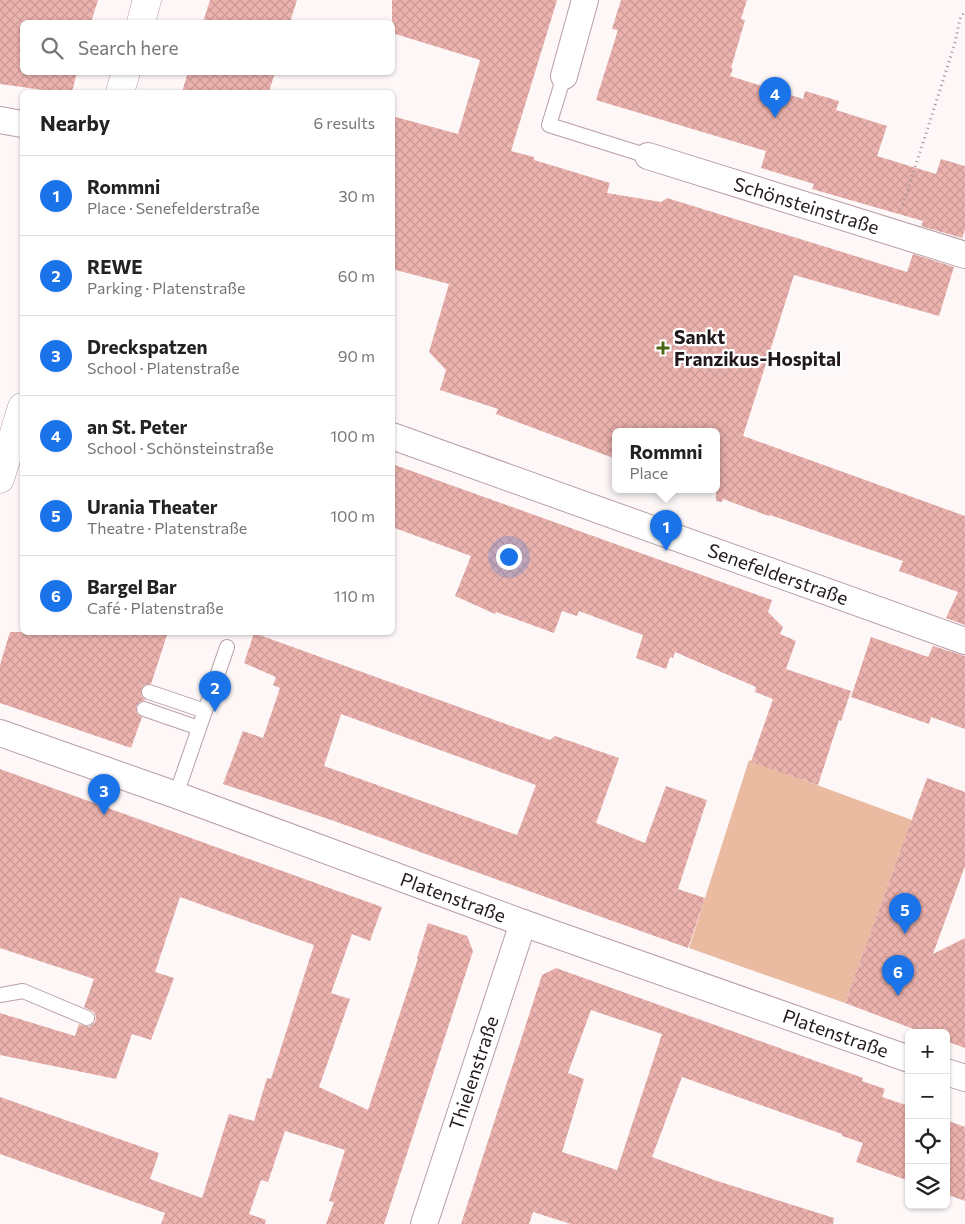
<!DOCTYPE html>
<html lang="en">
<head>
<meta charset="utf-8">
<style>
	:root { --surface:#fff; --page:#f6f6f6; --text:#222; --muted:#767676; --line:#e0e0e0; --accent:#1a73e8 }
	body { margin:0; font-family:Commissioner,sans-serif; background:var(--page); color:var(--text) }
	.controls { position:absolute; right:15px; bottom:15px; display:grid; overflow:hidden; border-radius:8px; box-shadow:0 1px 4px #0004 }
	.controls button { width:45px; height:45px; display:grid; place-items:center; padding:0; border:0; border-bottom:1px solid var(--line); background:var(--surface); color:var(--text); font:25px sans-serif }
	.you { position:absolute; left:508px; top:556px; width:18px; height:18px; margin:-12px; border:4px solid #fff; border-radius:50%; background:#1a73e8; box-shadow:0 0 0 8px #1a73e833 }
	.badge { display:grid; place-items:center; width:32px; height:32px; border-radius:50%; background:var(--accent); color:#fff; font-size:16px; font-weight:700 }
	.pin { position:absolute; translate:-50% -41px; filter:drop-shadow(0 1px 2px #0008) }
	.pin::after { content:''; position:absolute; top:26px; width:18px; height:15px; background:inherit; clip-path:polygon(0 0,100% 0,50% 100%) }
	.popup { position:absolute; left:612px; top:428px; width:108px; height:65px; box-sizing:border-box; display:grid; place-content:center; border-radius:8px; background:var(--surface); filter:drop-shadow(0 1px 4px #0005); font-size:16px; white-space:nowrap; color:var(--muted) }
	.popup b { font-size:19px; color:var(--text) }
	.popup::after { content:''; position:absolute; left:50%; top:100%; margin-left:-10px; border:10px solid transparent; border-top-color:var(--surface) }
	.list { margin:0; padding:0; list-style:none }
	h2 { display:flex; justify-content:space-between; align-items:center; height:65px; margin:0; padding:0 20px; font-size:21px }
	h2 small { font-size:16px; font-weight:400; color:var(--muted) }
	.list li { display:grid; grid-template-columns:32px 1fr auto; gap:15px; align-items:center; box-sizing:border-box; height:80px; padding:0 20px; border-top:1px solid var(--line) }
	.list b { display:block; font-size:19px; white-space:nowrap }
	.list p { margin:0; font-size:16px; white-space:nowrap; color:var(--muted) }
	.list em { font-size:16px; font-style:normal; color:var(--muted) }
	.icon { flex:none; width:28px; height:28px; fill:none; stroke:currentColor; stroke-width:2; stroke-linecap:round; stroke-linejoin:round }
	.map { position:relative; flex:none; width:965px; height:1224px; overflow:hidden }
	.search { position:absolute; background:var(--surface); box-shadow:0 1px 4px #0004; left:20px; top:20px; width:375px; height:55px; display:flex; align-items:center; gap:12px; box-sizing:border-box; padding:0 18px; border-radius:8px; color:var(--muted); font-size:19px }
	.panel { position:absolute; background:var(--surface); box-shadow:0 1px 4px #0004; left:20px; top:90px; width:375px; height:545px; border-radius:8px }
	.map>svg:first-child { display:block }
	.green { fill:#eabaa1 }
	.building { fill:url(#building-cross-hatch); fill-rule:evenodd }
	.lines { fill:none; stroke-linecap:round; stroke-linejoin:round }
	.lane-casing { stroke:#b99ea6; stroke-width:16 }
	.street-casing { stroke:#b99ea6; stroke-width:28 }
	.secondary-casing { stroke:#b99ea6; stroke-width:29 }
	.path { stroke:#9b9395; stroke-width:3; stroke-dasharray:1 4; stroke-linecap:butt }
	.lane { stroke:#fff; stroke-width:14 }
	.street { stroke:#fff; stroke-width:26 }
	.secondary { stroke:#fff; stroke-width:28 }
	.poi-dot { fill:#4c6616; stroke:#fff; stroke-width:2 }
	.labels { text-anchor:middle; stroke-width:4.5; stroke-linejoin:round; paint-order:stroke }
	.street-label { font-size:19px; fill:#23191c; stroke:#fff }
	.poi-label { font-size:19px; font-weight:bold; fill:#23191c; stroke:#fff; text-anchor:start }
</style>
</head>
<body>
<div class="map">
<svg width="965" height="1224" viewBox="0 0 965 1224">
	<defs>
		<pattern id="building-cross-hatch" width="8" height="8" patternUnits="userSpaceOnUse" patternTransform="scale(1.25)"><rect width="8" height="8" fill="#ecb2ae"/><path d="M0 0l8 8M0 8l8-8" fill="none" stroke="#ca9895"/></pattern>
	</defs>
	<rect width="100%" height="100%" fill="#fdf7f8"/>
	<path class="green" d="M 749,760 L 912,820 L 845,1003 L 689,948 Z"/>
	<g class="building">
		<path d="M 0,0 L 98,0 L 91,22 L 22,22 L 22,72 L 77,72 L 72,92 L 58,92 L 0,84 Z"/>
		<path d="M 210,0 L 297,0 L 290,22 L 203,22 Z"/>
		<path d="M 392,0 L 557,0 L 511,151 L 534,157 L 534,160 L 610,183 L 607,193 L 661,202 L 667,198 L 907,272 L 913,254 L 954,267 L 939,316 L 794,275 L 743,436 L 965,516 L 965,625 L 946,618 L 958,592 L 899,571 L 903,561 L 770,515 L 769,516 L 723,499 L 722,502 L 716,501 L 716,432 L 616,432 L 616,459 L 496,414 L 498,409 L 440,390 L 446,370 L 429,352 L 449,284 L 392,269 L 392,116 L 458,134 L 480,60 L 392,33 Z"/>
		<path d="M 621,0 L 747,0 L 741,19 L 745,20 L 731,68 L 733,69 L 730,76 L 803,99 L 805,91 L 839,101 L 836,110 L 887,126 L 877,156 L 936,174 L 941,159 L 965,166 L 965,230 L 962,238 L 921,226 L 923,221 L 812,189 L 814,184 L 761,168 L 766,151 L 596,100 L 618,30 L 612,29 Z"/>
		<path d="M 188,72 L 275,72 L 269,92 L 182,92 Z"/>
		<path d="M 392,464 L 772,600 L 768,612 L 783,627 L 780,634 L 796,641 L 786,669 L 851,691 L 841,721 L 839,720 L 818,785 L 751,762 L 773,699 L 755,692 L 756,687 L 675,652 L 673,658 L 670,657 L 666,669 L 636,658 L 643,635 L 579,611 L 577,616 L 562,611 L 554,633 L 496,612 L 495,614 L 455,596 L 471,556 L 392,527 Z"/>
		<path d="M 10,632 L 168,632 L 151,684 L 144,685 L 141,690 L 142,697 L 146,700 L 139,702 L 136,707 L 137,714 L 142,717 L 131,748 L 0,703 L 0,665 Z"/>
		<path d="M 254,633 L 550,740 L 555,736 L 619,758 L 596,823 L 645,843 L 666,786 L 707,800 L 678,889 L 705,898 L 688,948 L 334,821 L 223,784 L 243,731 L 263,738 L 280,688 L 273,685 L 276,677 L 244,663 ZM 341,714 L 536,785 L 517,835 L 324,766 Z"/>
		<path d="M 871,637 L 928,657 L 933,646 L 965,656 L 965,729 L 931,717 L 929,724 L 851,697 Z"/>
		<path d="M 0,769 L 382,907 L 370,941 L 352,934 L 331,993 L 350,999 L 319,1087 L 368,1110 L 418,959 L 417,958 L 428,923 L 467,936 L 473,951 L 384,1224 L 326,1224 L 334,1202 L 329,1201 L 345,1150 L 285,1131 L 268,1182 L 261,1180 L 249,1214 L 266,1220 L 265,1224 L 161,1224 L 165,1213 L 0,1154 L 0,1097 L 159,1153 L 150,1179 L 202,1198 L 229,1114 L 254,1121 L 267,1078 L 271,1079 L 314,945 L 180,897 L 155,972 L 174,978 L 151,1040 L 132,1034 L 116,1079 L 0,1055 L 0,1013 L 75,1036 L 79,1024 L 89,1027 L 95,1022 L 96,1017 L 94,1012 L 84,1007 L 94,979 L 0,948 Z"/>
		<path d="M 927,778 L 965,792 L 965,866 L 933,954 L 965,938 L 965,1048 L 946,1041 L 946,1033 L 924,1033 L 845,1003 Z"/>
		<path d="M 556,968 L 863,1078 L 862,1081 L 885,1089 L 882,1097 L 909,1106 L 909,1181 L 856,1162 L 863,1143 L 842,1136 L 842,1134 L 682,1077 L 652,1157 L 717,1181 L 834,1218 L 833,1224 L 571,1224 L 533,1212 L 529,1224 L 461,1224 L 542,975 ZM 591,1010 L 662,1034 L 617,1170 L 562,1152 L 584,1079 L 568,1073 Z"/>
		<path d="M 946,1120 L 965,1127 L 965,1201 L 946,1194 Z"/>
	</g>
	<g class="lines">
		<g class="lane-casing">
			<g id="lane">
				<path d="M 564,76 L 549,125 L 648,156"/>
				<path d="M 149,692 L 205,711"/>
				<path d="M 144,709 L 199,728"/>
				<path d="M 176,795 L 227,647"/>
				<path d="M 0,995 L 23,991 L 87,1018"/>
			</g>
		</g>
		<g class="street-casing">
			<g id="street">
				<path d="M 564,76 L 585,0"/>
				<path d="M 0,120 L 22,124"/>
				<path id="s1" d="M 648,156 L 965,255"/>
				<path id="s2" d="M 392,436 L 965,641"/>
				<path id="s3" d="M 0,733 L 176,795 L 523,923 L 909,1059"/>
				<path d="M 946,1072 L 965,1078"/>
				<path id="s4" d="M 424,1224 L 523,923"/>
			</g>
		</g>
		<g class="secondary-casing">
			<g id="secondary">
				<path d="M 141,22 L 147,0"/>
				<path d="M 120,92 L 126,72"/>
				<path d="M 0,479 L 22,407"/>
			</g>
		</g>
		<path class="path" d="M 903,205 L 955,43 L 960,19 L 965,11"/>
		<use href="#lane" class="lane"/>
		<use href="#street" class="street"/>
		<use href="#secondary" class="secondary"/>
	</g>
	<path class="poi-dot" d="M660.5 340.5h5v5h5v5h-5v5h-5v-5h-5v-5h5z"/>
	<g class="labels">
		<g class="street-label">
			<text dy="7" stroke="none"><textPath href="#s1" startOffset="166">Schönsteinstraße</textPath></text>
			<text dy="7" stroke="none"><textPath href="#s2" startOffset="410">Senefelderstraße</textPath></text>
			<text dy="7" stroke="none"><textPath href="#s3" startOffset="482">Platenstraße</textPath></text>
			<text dy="7" stroke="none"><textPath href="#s3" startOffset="888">Platenstraße</textPath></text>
			<text dy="7" stroke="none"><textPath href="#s4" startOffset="159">Thielenstraße</textPath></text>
		</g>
		<g class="poi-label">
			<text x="674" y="344">Sankt<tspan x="674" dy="22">Franzikus-Hospital</tspan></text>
		</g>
	</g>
</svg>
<div class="controls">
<button>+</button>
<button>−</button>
<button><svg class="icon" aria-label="locate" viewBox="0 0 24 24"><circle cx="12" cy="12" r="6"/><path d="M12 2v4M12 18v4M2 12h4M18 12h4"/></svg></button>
<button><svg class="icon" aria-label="layers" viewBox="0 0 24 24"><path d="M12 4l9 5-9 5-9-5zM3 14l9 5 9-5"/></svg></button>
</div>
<div class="you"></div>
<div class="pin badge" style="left:666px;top:551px">1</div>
<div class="popup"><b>Rommni</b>Place</div>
<div class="pin badge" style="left:215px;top:712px">2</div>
<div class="pin badge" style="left:104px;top:815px">3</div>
<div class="pin badge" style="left:775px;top:118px">4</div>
<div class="pin badge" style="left:905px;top:934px">5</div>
<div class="pin badge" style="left:898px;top:996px">6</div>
<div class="search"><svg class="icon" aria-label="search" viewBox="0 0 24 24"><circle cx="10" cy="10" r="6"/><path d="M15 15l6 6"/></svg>Search here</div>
<section class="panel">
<h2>Nearby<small>6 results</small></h2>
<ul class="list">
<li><span class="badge">1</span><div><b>Rommni</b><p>Place · Senefelderstraße</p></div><em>30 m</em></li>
<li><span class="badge">2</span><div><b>REWE</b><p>Parking · Platenstraße</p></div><em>60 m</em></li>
<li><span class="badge">3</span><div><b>Dreckspatzen</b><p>School · Platenstraße</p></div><em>90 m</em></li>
<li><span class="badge">4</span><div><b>an St. Peter</b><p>School · Schönsteinstraße</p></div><em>100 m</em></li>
<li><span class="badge">5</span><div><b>Urania Theater</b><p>Theatre · Platenstraße</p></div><em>100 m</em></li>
<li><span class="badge">6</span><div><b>Bargel Bar</b><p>Café · Platenstraße</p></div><em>110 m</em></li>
</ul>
</section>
</div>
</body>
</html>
